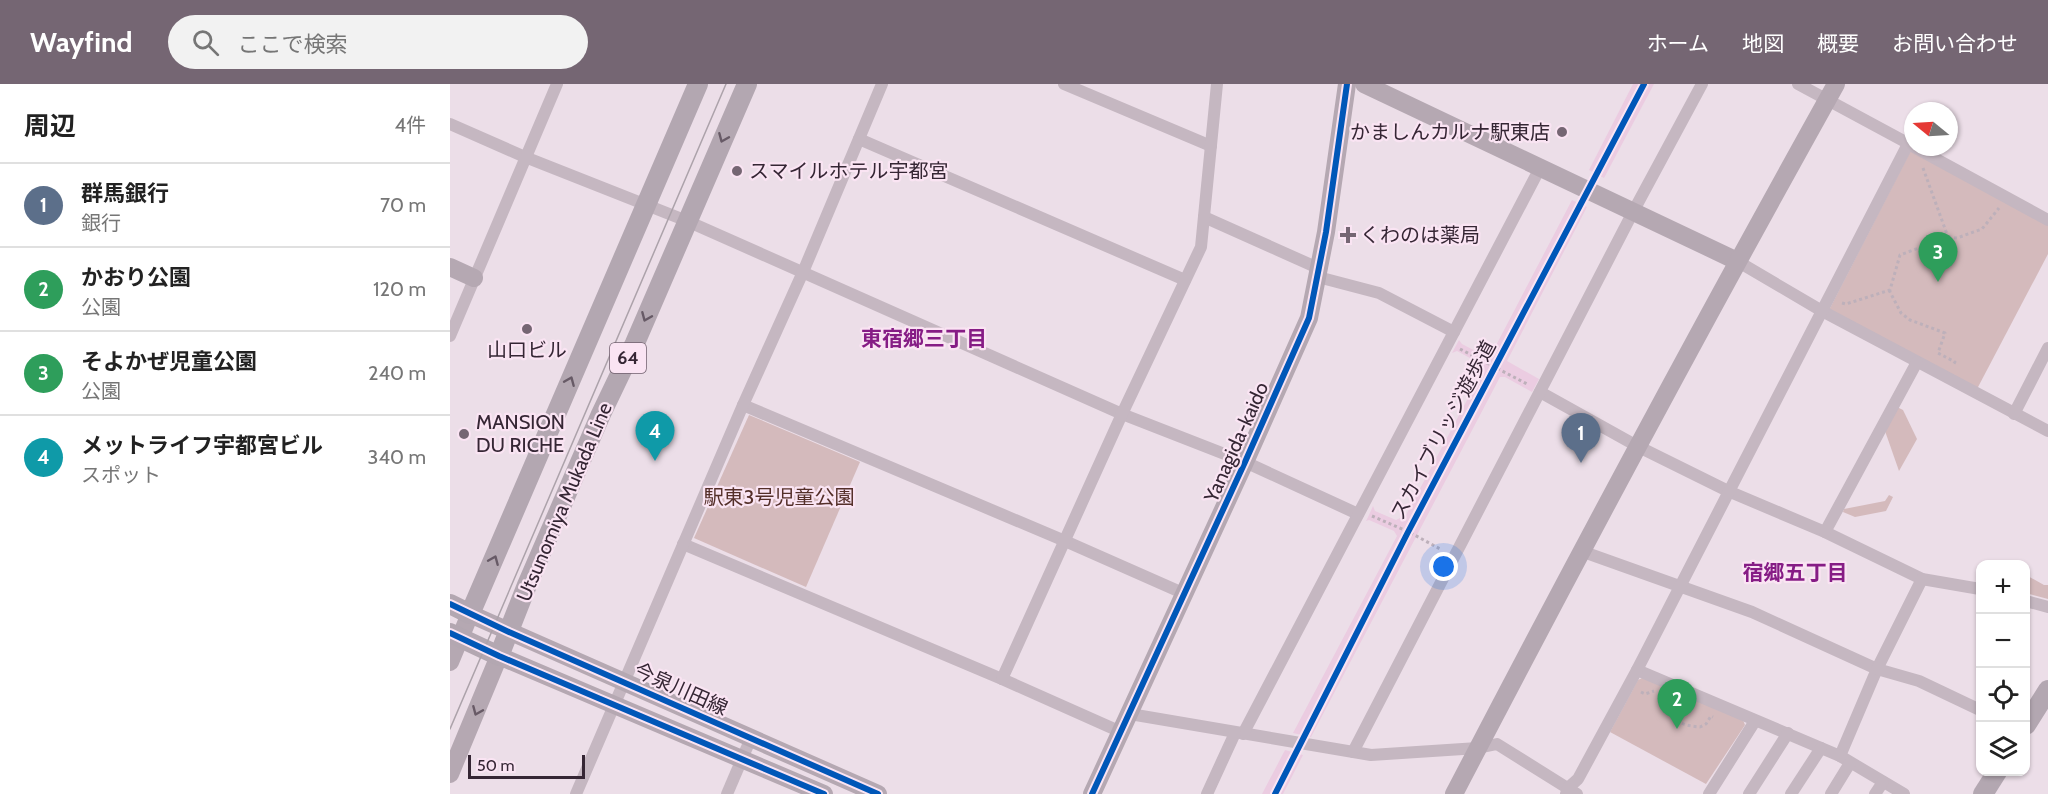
<!DOCTYPE html>
<html lang="ja">
<head>
<meta charset="utf-8">
<style>
	:root { --surface:#fff; --page:#f2f2f2; --text:#222; --muted:#767676; --line:#e0e0e0; --accent:#756673 }
	body { margin:0; font-family:Cabin,"Noto Sans JP",sans-serif; background:var(--page); color:var(--text) }
	.controls { position:absolute; right:18px; bottom:18px; display:grid; overflow:hidden; border-radius:12px; box-shadow:0 2px 4px #0004 }
	.controls button { width:54px; height:54px; display:grid; place-items:center; padding:0; border:0; border-bottom:2px solid var(--line); background:var(--surface); color:var(--text); font:30px sans-serif }
	.compass { position:absolute; left:1454px; top:18px; width:54px; height:54px; border-radius:50%; background:var(--surface); box-shadow:0 2px 4px #0004; rotate:288deg }
	.scale { position:absolute; left:18px; bottom:15px; width:117px; box-sizing:border-box; padding-left:6px; border:3px solid #352634; border-top:0; font-size:16px; line-height:21px; white-space:nowrap; color:#352634; -webkit-text-stroke:4px #fae4f3; paint-order:stroke }
	.you { position:absolute; left:994px; top:483px; width:21px; height:21px; margin:-15px; border:4px solid #fff; border-radius:50%; background:#1a73e8; box-shadow:0 0 0 9px #1a73e833 }
	.badge { display:grid; place-items:center; width:39px; height:39px; border-radius:50%; background:var(--accent); color:#fff; font-size:20px; font-weight:700 }
	.pin { position:absolute; translate:-50% -50px; filter:drop-shadow(0 2px 3px #0008) }
	.pin::after { content:''; position:absolute; top:32px; width:21px; height:18px; background:inherit; clip-path:polygon(0 0,100% 0,50% 100%) }
	.list { margin:0; padding:0; list-style:none }
	h2 { display:flex; justify-content:space-between; align-items:center; height:78px; margin:0; padding:0 24px; font-size:26px }
	h2 small { font-size:20px; font-weight:400; color:var(--muted) }
	.list li { display:grid; grid-template-columns:39px 1fr auto; gap:18px; align-items:center; box-sizing:border-box; height:84px; padding:0 24px; border-top:2px solid var(--line) }
	.list b { display:block; font-size:22px; white-space:nowrap }
	.list p { margin:0; font-size:20px; white-space:nowrap; color:var(--muted) }
	.list em { font-size:20px; font-style:normal; color:var(--muted) }
	.icon { flex:none; width:33px; height:33px; fill:none; stroke:currentColor; stroke-width:2; stroke-linecap:round; stroke-linejoin:round }
	.map { position:relative; flex:none; width:1598px; height:710px; overflow:hidden }
	header { display:flex; align-items:center; gap:36px; box-sizing:border-box; height:84px; padding:0 30px; background:var(--accent); color:#fff }
	header strong { font-size:28px }
	nav { display:flex; gap:33px; margin-inline-start:auto; font-size:21px }
	.search { width:420px; height:54px; background:var(--page); display:flex; align-items:center; gap:15px; box-sizing:border-box; padding:0 21px; border-radius:33px; color:var(--muted); font-size:22px }
	main { display:flex }
	aside { flex:1; background:var(--surface) }
	.map>svg:first-child { display:block }
	.green { fill:#d4babc }
	.plaza { fill:#ebcce1 }
	.lines { fill:none; stroke-linecap:round; stroke-linejoin:round }
	.path { stroke:#bdb0ba; stroke-width:3; stroke-dasharray:3 3; stroke-linecap:butt }
	.street { stroke:#c5b7c1; stroke-width:12 }
	.secondary { stroke:#b5a8b2; stroke-width:18 }
	.primary { stroke:#b3a7b1; stroke-width:20 }
	.tram { stroke:#aca2aa; stroke-width:1.5 }
	.cycleway-casing { stroke:#fae4f3; stroke-width:10 }
	.cycleway { stroke:#0057b8; stroke-width:6 }
	.oneway { stroke:#675a66 }
	.oneway2 { stroke:#685a66 }
	.poi-dot { fill:#756673; stroke:#fae4f3; stroke-width:2 }
	.labels { text-anchor:middle; stroke-width:4.5; stroke-linejoin:round; paint-order:stroke }
	.shield { fill:#fae4f3; stroke:#705f6d; stroke-width:1.5 }
	.shield-label { font-size:18px; font-weight:bold; fill:#352634 }
	.poi-label { font-size:20px; fill:#352634; stroke:#fae4f3; text-anchor:start }
	.street-label { font-size:20px; fill:#352634; stroke:#fae4f3 }
	.park-label { font-size:20px; fill:#542f29; stroke:#fae4f3 }
	.neighbourhood-label { font-size:21px; font-weight:bold; fill:#861c85; stroke:#fae4f3 }
</style>
</head>
<body>
<header>
<strong>Wayfind</strong>
<div class="search"><svg class="icon" aria-label="search" viewBox="0 0 24 24"><circle cx="10" cy="10" r="6"/><path d="M15 15l6 6"/></svg>ここで検索</div>
<nav><a>ホーム</a><a>地図</a><a>概要</a><a>お問い合わせ</a></nav>
</header>
<main>
<aside>
<h2>周辺<small>4件</small></h2>
<ul class="list">
<li><span class="badge" style="background:#5c6f8a">1</span><div><b>群馬銀行</b><p>銀行</p></div><em>70 m</em></li>
<li><span class="badge" style="background:#2e9e5b">2</span><div><b>かおり公園</b><p>公園</p></div><em>120 m</em></li>
<li><span class="badge" style="background:#2e9e5b">3</span><div><b>そよかぜ児童公園</b><p>公園</p></div><em>240 m</em></li>
<li><span class="badge" style="background:#0f9aa8">4</span><div><b>メットライフ宇都宮ビル</b><p>スポット</p></div><em>340 m</em></li>
</ul>
</aside>
<div class="map">
<svg width="1598" height="710" viewBox="0 0 1598 710">
	<rect width="100%" height="100%" fill="#ecdee8"/>
	<g class="green">
		<path d="M 1461,66 L 1598,140 L 1598,170 L 1527,305 L 1379,226 Z"/>
		<path d="M 1447,323 L 1453,326 L 1467,355 L 1449,387 L 1435,347 Z"/>
		<path d="M 299,331 L 410,378 L 356,503 L 244,454 Z"/>
		<path d="M 1439,411 L 1443,413 L 1436,427 L 1405,433 L 1393,428 L 1394,425 L 1435,417 Z"/>
		<path d="M 1576,491 L 1594,501 L 1598,501 L 1598,515 L 1576,509 Z"/>
		<path d="M 1194,593 L 1293,636 L 1295,641 L 1256,700 L 1160,648 L 1188,596 Z"/>
	</g>
	<g class="plaza">
		<path d="M 1183,0 L 1204,0 L 1154,94 L 1139,86 Z"/>
		<path d="M 1122,116 L 1137,123 L 1057,277 L 1089,295 L 1082,308 L 1055,293 L 1050,293 L 861,653 L 843,649 L 947,452 L 944,447 L 919,436 L 916,437 L 919,431 L 923,422 L 925,427 L 946,436 L 956,431 L 1033,286 L 1031,280 L 1007,267 L 1002,269 L 1009,256 L 1012,260 L 1035,272 L 1041,271 Z"/>
		<path d="M 835,666 L 853,671 L 833,710 L 812,710 Z"/>
	</g>
	<g class="lines">
		<g class="path">
			<path d="M 1473,84 L 1498,153"/>
			<path d="M 1439,206 L 1451,229 L 1460,236 L 1495,249 L 1488,269 L 1505,278 L 1503,281"/>
			<path d="M 1392,219 L 1396,220 L 1440,206 L 1450,171 L 1498,153 L 1507,154 L 1532,145 L 1549,124"/>
			<path d="M 1010,265 L 1079,301"/>
			<path d="M 922,432 L 959,448 L 992,466"/>
			<path d="M 1191,608 L 1195,610 L 1204,607"/>
			<path d="M 1220,615 C 1215,636 1233,642 1250,643 L 1256,640 L 1261,632 L 1263,633"/>
		</g>
		<g class="street">
			<path d="M 614,0 L 761,62"/>
			<path d="M 1348,0 L 1463,62"/>
			<path d="M 0,40 L 75,73 L 237,137 L 672,330 L 795,378 L 908,430"/>
			<path d="M 409,55 L 735,196"/>
			<path d="M 1464,63 L 1598,136"/>
			<path d="M 754,133 L 868,184"/>
			<path d="M 1287,177 L 1372,227 L 1598,347"/>
			<path d="M 868,193 L 929,209 L 1004,248"/>
			<path d="M 0,252 L 107,0"/>
			<path d="M 1090,308 L 1187,362 L 1278,407 L 1375,448 L 1472,495 L 1530,505"/>
			<path d="M 293,321 L 615,457 L 735,510"/>
			<path d="M 1564,330 L 1598,264"/>
			<path d="M 1375,448 L 1467,278"/>
			<path d="M 233,460 L 552,595 L 671,648"/>
			<path d="M 1131,467 L 1302,528 L 1427,585 L 1390,672"/>
			<path d="M 1472,495 L 1427,585 L 1469,597 L 1530,626"/>
			<path d="M 1576,517 L 1598,523"/>
			<path d="M 1187,586 L 1390,672 L 1454,710"/>
			<path d="M 552,595 L 672,330 L 751,163 L 767,0"/>
			<path d="M 680,630 L 921,671 L 1028,664 L 1047,660 L 1127,710"/>
			<path d="M 793,650 L 1090,84"/>
			<path d="M 903,668 L 1183,128 L 1252,0"/>
			<path d="M 126,710 L 293,321 L 353,188 L 432,0"/>
			<path d="M 277,710 L 301,654"/>
			<path d="M 757,710 L 785,649"/>
			<path d="M 1116,710 L 1118,704 L 1128,695 L 1187,586 L 1458,60"/>
			<path d="M 1259,710 L 1305,637"/>
			<path d="M 1299,710 L 1338,649"/>
			<path d="M 1341,710 L 1371,664"/>
			<path d="M 1381,710 L 1400,679"/>
			<path d="M 1425,710 L 1433,698"/>
		</g>
		<g class="secondary">
			<path d="M 914,0 L 1287,177"/>
			<path d="M 0,183 L 24,194"/>
			<path d="M 0,578 L 20,530 L 428,710"/>
			<path d="M 0,690 L 49,572 L 374,710"/>
			<path d="M 642,710 L 795,378 L 859,234 L 876,148 L 897,0"/>
			<path d="M 1004,710 C 1128,472 1255,235 1386,0"/>
		</g>
		<g class="primary">
			<path d="M 0,520 L 20,530 L 248,0"/>
			<path d="M 0,549 L 49,572 L 77,501 L 151,330 L 185,259 L 297,0"/>
			<path d="M 1576,641 L 1598,606"/>
			<path d="M 1533,710 L 1547,688"/>
		</g>
		<path class="tram" d="M 0,645 L 276,0"/>
		<g class="cycleway-casing">
			<g id="cycleway">
				<path d="M 0,520 L 59,548 L 428,710"/>
				<path d="M 0,549 L 49,572 L 374,710"/>
				<path d="M 642,710 L 795,378 L 859,234 L 876,148 L 897,0"/>
				<path d="M 825,710 L 957,450 L 1194,0"/>
			</g>
		</g>
		<use href="#cycleway" class="cycleway"/>
	</g>
	<defs><path id="oneway-chevron" d="M-2-3.5L2.5 0L-2 3.5" fill="none" stroke-width="1.6" stroke-linecap="round" stroke-linejoin="round" transform="scale(1.5)"/></defs>
	<g class="oneway">
		<use href="#oneway-chevron" transform="translate(273 54) rotate(113)"/>
		<use href="#oneway-chevron" transform="translate(196 233) rotate(113)"/>
		<use href="#oneway-chevron" transform="translate(120 297) rotate(-67)"/>
		<use href="#oneway-chevron" transform="translate(44 476) rotate(-67)"/>
	</g>
	<use class="oneway2" href="#oneway-chevron" transform="translate(27 627) rotate(113)"/>
	<g class="poi-dot">
		<circle cx="1112" cy="48" r="6"/>
		<circle cx="287" cy="87" r="6"/>
		<path d="M895 142h6v6h6v6h-6v6h-6v-6h-6v-6h6z"/>
		<circle cx="77" cy="245" r="6"/>
		<circle cx="14" cy="350" r="6"/>
	</g>
	<g class="labels">
		<rect class="shield" x="160" y="259" width="36" height="30" rx="4.5"/>
		<g class="shield-label">
			<text x="178" y="280">64</text>
		</g>
		<g class="poi-label">
			<text x="1100" y="55" text-anchor="end">かましんカルナ駅東店</text>
			<text x="299" y="94">スマイルホテル宇都宮</text>
			<text x="910" y="158">くわのは薬局</text>
			<text x="77" y="273" text-anchor="middle">山口ビル</text>
			<text x="26" y="345">MANSION<tspan x="26" dy="23">DU RICHE</tspan></text>
		</g>
		<g class="street-label">
			<text transform="translate(993 346) rotate(-62)" y="7">スカイブリッジ遊歩道</text>
			<text transform="translate(786 358) rotate(-66)" y="7">Yanagida-kaido</text>
			<text transform="translate(114 418) rotate(-67)" y="7">Utsunomiya Mukada Line</text>
			<text transform="translate(231 605) rotate(24)" y="7">今泉川田線</text>
		</g>
		<g class="park-label">
			<text x="329" y="420">駅東3号児童公園</text>
		</g>
		<g class="neighbourhood-label">
			<text x="474" y="262">東宿郷三丁目</text>
			<text x="1345" y="496">宿郷五丁目</text>
		</g>
	</g>
</svg>
<div class="controls">
<button>+</button>
<button>−</button>
<button><svg class="icon" aria-label="locate" viewBox="0 0 24 24"><circle cx="12" cy="12" r="6"/><path d="M12 2v4M12 18v4M2 12h4M18 12h4"/></svg></button>
<button><svg class="icon" aria-label="layers" viewBox="0 0 24 24"><path d="M12 4l9 5-9 5-9-5zM3 14l9 5 9-5"/></svg></button>
</div>
<svg class="compass" viewBox="-18 -18 36 36"><path d="M0-13l5 13h-10z" fill="#e53935"/><path d="M0 13l5-13h-10z" fill="#767676"/></svg>
<div class="scale">50 m</div>
<div class="you"></div>
<div class="pin badge" style="left:1131px;top:379px;background:#5c6f8a">1</div>
<div class="pin badge" style="left:1227px;top:645px;background:#2e9e5b">2</div>
<div class="pin badge" style="left:1488px;top:198px;background:#2e9e5b">3</div>
<div class="pin badge" style="left:205px;top:377px;background:#0f9aa8">4</div>
</div>
</main>
</body>
</html>
